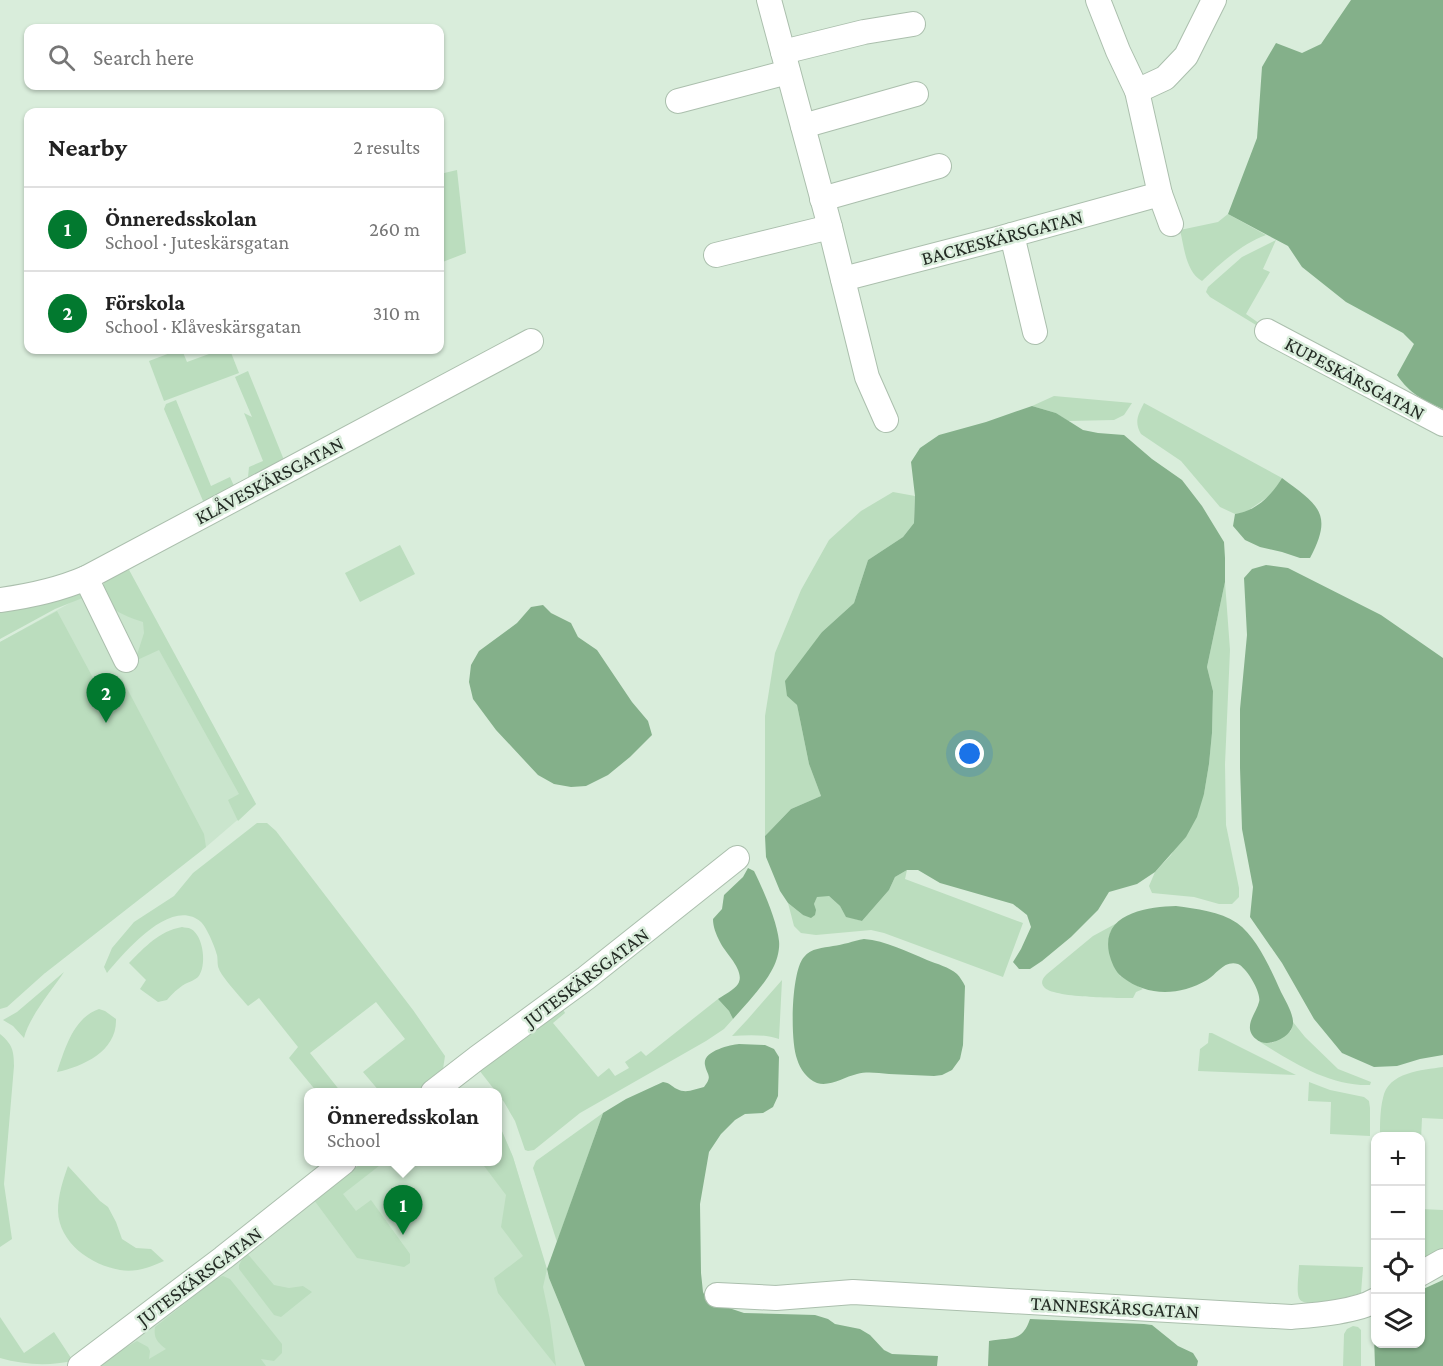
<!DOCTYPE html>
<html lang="en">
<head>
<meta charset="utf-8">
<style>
	:root { --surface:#fff; --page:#f6f6f6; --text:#222; --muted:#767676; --line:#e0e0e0; --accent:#02792f }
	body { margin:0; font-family:"Crimson Pro",serif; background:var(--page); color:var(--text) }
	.controls { position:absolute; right:18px; bottom:18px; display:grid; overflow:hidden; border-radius:12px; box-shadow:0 2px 4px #0004 }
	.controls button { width:54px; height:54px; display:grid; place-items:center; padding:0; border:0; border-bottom:2px solid var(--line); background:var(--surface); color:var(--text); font:30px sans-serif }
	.you { position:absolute; left:970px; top:754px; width:21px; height:21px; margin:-15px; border:4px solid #fff; border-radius:50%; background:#1a73e8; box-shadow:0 0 0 9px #1a73e833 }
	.badge { display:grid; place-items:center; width:39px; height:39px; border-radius:50%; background:var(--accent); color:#fff; font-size:20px; font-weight:700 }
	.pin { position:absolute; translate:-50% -50px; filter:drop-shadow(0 2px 3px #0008) }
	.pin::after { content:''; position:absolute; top:32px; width:21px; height:18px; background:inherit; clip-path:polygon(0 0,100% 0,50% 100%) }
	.popup { position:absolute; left:304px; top:1088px; width:198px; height:78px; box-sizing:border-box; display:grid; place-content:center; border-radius:12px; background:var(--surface); filter:drop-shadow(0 2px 4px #0005); font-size:20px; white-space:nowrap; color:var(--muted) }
	.popup b { font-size:22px; color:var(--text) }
	.popup::after { content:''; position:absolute; left:50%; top:100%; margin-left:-12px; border:12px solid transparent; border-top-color:var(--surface) }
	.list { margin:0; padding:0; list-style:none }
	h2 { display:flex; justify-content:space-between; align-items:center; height:78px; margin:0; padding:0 24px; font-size:26px }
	h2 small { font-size:20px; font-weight:400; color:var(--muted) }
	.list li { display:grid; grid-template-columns:39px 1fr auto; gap:18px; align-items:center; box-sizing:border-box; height:84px; padding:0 24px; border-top:2px solid var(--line) }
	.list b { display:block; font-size:22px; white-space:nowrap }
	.list p { margin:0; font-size:20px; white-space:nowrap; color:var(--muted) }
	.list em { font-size:20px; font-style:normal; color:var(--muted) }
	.icon { flex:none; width:33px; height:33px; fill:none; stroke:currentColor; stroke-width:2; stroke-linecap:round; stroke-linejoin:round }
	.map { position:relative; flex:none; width:1443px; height:1366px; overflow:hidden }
	.search { position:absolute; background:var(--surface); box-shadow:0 2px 4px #0004; left:24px; top:24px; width:420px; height:66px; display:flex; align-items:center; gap:15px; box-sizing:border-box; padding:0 21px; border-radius:12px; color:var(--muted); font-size:22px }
	.panel { position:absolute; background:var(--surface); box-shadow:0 2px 4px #0004; left:24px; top:108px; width:420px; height:246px; border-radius:12px }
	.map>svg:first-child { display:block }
	.built { fill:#cae5cd }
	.green { fill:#bbddbe }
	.forest { fill:#84b08a }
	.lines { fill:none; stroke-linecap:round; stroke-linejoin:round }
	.minor-casing { stroke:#abbfad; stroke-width:26 }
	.minor { stroke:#fff; stroke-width:24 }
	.labels { text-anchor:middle; stroke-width:5; stroke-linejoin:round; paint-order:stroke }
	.street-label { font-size:20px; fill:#242c25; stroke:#d9eddb }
</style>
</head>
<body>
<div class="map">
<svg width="1443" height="1366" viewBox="0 0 1443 1366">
	<rect width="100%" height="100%" fill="#d9eddb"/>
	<g class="built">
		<path d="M 129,570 L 256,804 L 206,847 L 45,973 L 0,916 L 0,642 Z"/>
		<path d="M 498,1122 L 513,1157 L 549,1278 L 585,1366 L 98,1366 L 314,1200 L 363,1162 L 498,1162 Z"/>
	</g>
	<g class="green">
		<path d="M 457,170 L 466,253 L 440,263 L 440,241 L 441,240 L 443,197 L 440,189 L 440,174 Z"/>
		<path d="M 1228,214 L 1266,235 C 1240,245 1222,262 1202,281 C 1186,272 1184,247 1180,230 L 1218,222 Z"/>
		<path d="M 1276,240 L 1263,269 L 1270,272 L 1246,314 L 1263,326 L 1256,325 L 1210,297 L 1206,292 L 1208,287 L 1242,257 Z"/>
		<path d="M 178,350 L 182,350 L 187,362 L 220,350 L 230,350 L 239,373 L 164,401 L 149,361 Z"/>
		<path d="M 248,371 L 286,465 L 251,482 L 248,477 L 249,467 L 263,461 L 244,413 L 252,417 L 235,377 Z"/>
		<path d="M 1054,396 L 1132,403 L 1124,415 L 1114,420 L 1068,421 L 1056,413 L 1032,406 Z"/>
		<path d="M 176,400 L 211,486 L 230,477 L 234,486 L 206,508 L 164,409 L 166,404 Z"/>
		<path d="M 1144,403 L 1282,478 L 1272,494 L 1246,512 L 1235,514 L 1220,507 L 1181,461 L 1141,434 C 1134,422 1138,415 1144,403 Z"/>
		<path d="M 893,492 L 915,496 L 914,523 L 903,537 L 868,560 L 854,603 L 822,632 L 787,696 L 797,705 L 809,764 L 821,796 L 791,809 L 765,836 L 765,716 L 775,653 L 801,590 L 829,540 L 861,511 Z"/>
		<path d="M 400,545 L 415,574 L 360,602 L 345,573 Z"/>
		<path d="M 129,570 L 256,804 L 238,821 L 228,800 L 239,794 L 159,650 L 135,661 L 144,633 L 143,622 C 128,617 106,610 103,592 C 103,589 104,585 104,582 L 119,572 Z"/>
		<path d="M 1225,582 L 1230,650 L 1225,764 L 1226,825 L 1239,888 L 1239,897 L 1232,904 L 1219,904 L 1194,897 L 1152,893 L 1149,886 L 1155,872 L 1171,855 L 1204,794 L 1209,764 L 1212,733 L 1213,691 L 1207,667 Z"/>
		<path d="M 76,593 L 81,593 L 85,597 L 55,609 L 0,639 L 0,611 Z"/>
		<path d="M 57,611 L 99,689 L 122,679 L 204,834 L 206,847 L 45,973 L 7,1007 L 0,1009 L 0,642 Z"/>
		<path d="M 257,823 L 267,823 L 276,831 L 413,1010 L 445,1056 L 443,1069 L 419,1092 L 380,1092 L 363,1072 L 405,1039 L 376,1002 L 310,1053 L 341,1092 L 317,1092 L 289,1058 L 298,1047 L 259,998 L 248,1006 C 242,999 221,976 219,969 C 217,965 218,960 217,955 C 215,947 207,928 201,922 C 171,896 124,953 107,973 L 104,967 L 112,948 L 134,922 L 174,896 L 193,873 Z"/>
		<path d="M 907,870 L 905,879 L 1023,923 L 1003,977 L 884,933 L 871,930 L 816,935 L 801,933 L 794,926 L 788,903 L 803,915 L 814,904 L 817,896 L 829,896 L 840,906 L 846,916 L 862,921 L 889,890 L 895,877 Z"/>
		<path d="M 1117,923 L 1110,933 L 1120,976 L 1143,989 L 1136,992 L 1133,998 C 1118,998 1052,998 1044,987 C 1040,982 1043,978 1047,974 L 1093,936 Z"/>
		<path d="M 182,927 C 185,928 188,927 191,929 C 204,936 207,967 198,977 C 195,980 189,982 185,984 C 177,989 173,993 167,1000 L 158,1002 L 140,989 L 146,980 L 129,963 C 145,947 159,931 182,927 Z"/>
		<path d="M 64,972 C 52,990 29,1017 24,1038 L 13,1026 L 3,1020 L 17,1012 Z"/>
		<path d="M 782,980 L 779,1039 C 764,1034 748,1035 732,1036 L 747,1020 Z"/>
		<path d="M 718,999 L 729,1011 L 733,1019 L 724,1029 L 706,1041 L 580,1113 L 534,1150 L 528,1151 L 525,1150 L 515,1121 L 504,1102 L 479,1070 L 563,1009 L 565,1013 L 553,1023 L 598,1077 L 609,1068 L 615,1076 L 629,1068 L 625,1062 L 641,1051 L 646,1056 Z"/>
		<path d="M 99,1009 L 105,1011 L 116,1019 C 117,1051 84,1066 57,1072 C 65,1049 73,1018 99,1009 Z"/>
		<path d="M 1293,1022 L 1305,1037 L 1338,1069 L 1371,1082 L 1370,1085 C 1329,1086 1294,1063 1260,1042 L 1272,1043 L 1291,1031 Z"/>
		<path d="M 1209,1033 L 1212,1033 L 1296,1075 L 1198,1071 L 1200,1049 L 1208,1043 Z"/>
		<path d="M 0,1034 C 12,1044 14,1050 14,1066 L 4,1184 L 12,1239 L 0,1247 Z"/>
		<path d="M 1443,1067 L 1443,1119 L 1422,1118 L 1421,1140 L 1420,1136 L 1380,1136 C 1380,1124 1380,1110 1383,1098 C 1388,1072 1422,1070 1443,1067 Z"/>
		<path d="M 1309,1082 L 1330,1090 L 1364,1097 L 1369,1101 L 1370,1108 L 1370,1136 L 1330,1134 L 1331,1102 L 1308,1101 Z"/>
		<path d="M 603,1113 L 557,1242 L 533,1168 L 536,1161 Z"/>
		<path d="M 498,1122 L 513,1157 L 547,1269 L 543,1287 L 550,1320 L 556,1366 L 498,1293 L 494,1278 L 523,1256 L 501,1227 L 506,1195 L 481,1162 L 498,1162 Z"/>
		<path d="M 363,1162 L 384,1162 L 343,1194 L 356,1211 L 371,1200 L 410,1254 L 410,1263 L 404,1267 L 357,1258 L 314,1200 Z"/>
		<path d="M 68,1166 L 100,1201 L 108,1207 L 116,1222 L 122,1239 L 136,1248 L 151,1249 L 164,1261 C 151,1267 135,1273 120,1270 C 91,1265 59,1243 58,1211 C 58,1195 63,1180 68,1166 Z"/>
		<path d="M 1420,1209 L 1443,1210 L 1443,1254 L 1420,1262 Z"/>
		<path d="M 246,1252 L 274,1285 L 289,1288 L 303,1286 L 312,1292 L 281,1317 L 274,1315 L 239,1269 L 239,1265 Z"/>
		<path d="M 1299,1265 L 1363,1267 L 1361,1293 C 1350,1296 1304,1311 1299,1298 C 1296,1291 1299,1273 1299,1265 Z"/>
		<path d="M 223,1276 L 230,1279 L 282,1344 L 282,1353 L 274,1361 L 261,1359 L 266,1366 L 98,1366 L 118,1352 L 137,1341 L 148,1347 L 150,1351 L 149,1359 L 166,1349 C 159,1343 153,1339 155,1327 L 217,1278 Z"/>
		<path d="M 0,1317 L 24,1353 L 54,1332 L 73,1361 C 49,1366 24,1365 0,1358 Z"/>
		<path d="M 1353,1326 L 1358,1327 L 1361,1330 L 1361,1366 L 1343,1366 L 1344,1334 L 1347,1329 Z"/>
	</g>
	<g class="forest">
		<path d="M 1351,0 L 1443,0 L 1443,409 C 1423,400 1410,394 1397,375 L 1414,344 L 1403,333 L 1346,302 L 1302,267 L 1288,246 L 1228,214 L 1257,138 L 1262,67 L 1276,43 L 1302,53 L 1321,44 Z"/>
		<path d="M 1032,406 L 1056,413 L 1083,430 L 1098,433 L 1124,435 L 1152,459 L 1182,480 L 1202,506 L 1224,542 L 1225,558 L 1225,582 L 1207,667 L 1213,691 L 1212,733 L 1209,764 L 1204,794 L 1197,817 L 1186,837 L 1155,872 L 1137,884 L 1109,892 L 1098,910 L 1071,937 L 1042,961 L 1030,969 L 1019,969 L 1013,962 L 1021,949 L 1031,927 L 1027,915 L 1013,904 L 940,883 L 918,870 L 907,870 L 895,877 L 889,890 L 862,921 L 846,917 L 840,906 L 829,896 L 817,897 L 814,904 L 816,910 L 815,915 L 811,918 L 803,915 L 788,903 L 780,891 L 766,857 L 765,836 L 791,809 L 821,796 L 809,764 L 797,705 L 787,696 L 785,681 L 822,632 L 854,603 L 868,560 L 903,537 L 914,523 L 915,496 L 911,462 L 920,448 L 939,435 L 986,422 Z"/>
		<path d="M 1282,478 C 1318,505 1334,513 1310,558 L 1300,558 L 1282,552 L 1260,547 L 1245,540 L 1233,526 L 1235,514 C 1256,511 1271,496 1282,478 Z"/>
		<path d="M 1266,565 L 1288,568 L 1381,615 L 1443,658 L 1443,1055 L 1420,1059 L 1397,1066 L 1374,1067 L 1342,1053 L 1314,1019 L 1282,963 L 1250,917 L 1253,887 L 1242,829 L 1240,768 L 1240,709 L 1247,635 L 1244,578 L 1252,569 Z"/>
		<path d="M 543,605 L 551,613 L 571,623 L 578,637 L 597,650 L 632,702 L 648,721 L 652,735 L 630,757 L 608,775 L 586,786 L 571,787 L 554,784 L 538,775 L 496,730 L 473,699 L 469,682 L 471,665 L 479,651 L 517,623 L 531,607 Z"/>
		<path d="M 748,868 L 754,871 C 763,889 777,921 779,941 C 780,949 777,961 773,968 C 764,986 746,1004 733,1019 L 729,1011 L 718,999 C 724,995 734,990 738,984 C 746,971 725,953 720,942 C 716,934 713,927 713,919 L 722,909 L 724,895 L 743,877 Z"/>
		<path d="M 1176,906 C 1196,909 1220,911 1237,923 C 1257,937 1271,970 1281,992 C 1285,1000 1292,1011 1293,1021 C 1294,1032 1282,1040 1273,1042 C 1267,1044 1260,1043 1256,1039 C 1242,1027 1256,1014 1259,1002 C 1262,993 1246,967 1238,964 C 1224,960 1217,974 1207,980 C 1179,996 1148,997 1122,977 C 1115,972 1111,961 1109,953 C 1101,913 1147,907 1176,906 Z"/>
		<path d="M 864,939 C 886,941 906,951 927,960 C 937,964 949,967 957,974 C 960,977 963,982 965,986 L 963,1045 L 960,1059 L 952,1070 L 942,1075 L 934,1076 C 919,1075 904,1075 889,1074 C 878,1073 867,1071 857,1074 C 844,1077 830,1087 817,1083 C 807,1079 800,1069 797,1059 C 790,1041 791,971 804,957 C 811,948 823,948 833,946 C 843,945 853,941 864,939 Z"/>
		<path d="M 739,1044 L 765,1045 L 774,1049 L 779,1057 L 778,1096 L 773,1107 L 763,1113 L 745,1114 L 735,1120 L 721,1134 L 709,1152 L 700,1204 L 701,1273 L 703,1292 L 707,1300 L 720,1305 L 744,1313 L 815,1315 L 828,1319 L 835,1324 L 860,1329 L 870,1335 L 884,1350 L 892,1354 L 938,1356 L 937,1366 L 585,1366 L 549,1278 L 547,1269 L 603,1113 L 626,1099 L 663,1082 C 670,1083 671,1086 677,1089 C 686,1094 695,1089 704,1087 C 713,1075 707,1076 705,1065 C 702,1051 730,1045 739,1044 Z"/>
		<path d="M 1443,1280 L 1443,1366 L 1375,1366 L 1374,1336 L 1375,1330 L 1376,1344 L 1420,1344 L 1421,1290 Z"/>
		<path d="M 1030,1319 L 1144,1324 L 1152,1325 L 1178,1346 L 1193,1353 L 1198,1361 L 1197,1366 L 988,1366 L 989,1341 C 1010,1337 1022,1343 1030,1319 Z"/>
	</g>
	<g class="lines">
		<g class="minor-casing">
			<g id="minor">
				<path d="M 769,0 L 830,227 L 867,377 L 886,420"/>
				<path d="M 1098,0 L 1118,51 L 1137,91 L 1160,194 L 1171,224"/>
				<path d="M 783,52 L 864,32 L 913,24"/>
				<path d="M 1137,91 L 1165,78 L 1186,56 L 1214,0"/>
				<path d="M 678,101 L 788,72"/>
				<path d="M 803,126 L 916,94"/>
				<path d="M 822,199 L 939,166"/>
				<path d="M 1012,235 L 1035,332"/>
				<path d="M 716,255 L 830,227"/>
				<path d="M 843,279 L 997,239 L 1160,194"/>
				<path d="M 1267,331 L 1443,424"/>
				<path d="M 86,578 L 126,660"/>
				<path d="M 0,600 C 30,596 58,590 86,578 L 531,341"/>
				<path d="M 433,1092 L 477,1058 L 586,978 L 737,858"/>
				<path d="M 1420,1274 L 1443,1261"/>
				<path d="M 717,1295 L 776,1298 L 853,1292 L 1291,1317 C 1314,1315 1356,1312 1376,1300"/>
				<path d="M 80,1366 L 223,1258 L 344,1162"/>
			</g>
		</g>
		<use href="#minor" class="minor"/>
	</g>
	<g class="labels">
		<g class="street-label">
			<text transform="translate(1002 237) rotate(-15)" y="7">BACKESKÄRSGATAN</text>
			<text transform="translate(1355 378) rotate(28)" y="7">KUPESKÄRSGATAN</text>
			<text transform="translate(269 480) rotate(-28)" y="7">KLÅVESKÄRSGATAN</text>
			<text transform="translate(586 977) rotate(-37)" y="7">JUTESKÄRSGATAN</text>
			<text transform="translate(199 1276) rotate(-37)" y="7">JUTESKÄRSGATAN</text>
			<text transform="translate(1115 1307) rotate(3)" y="7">TANNESKÄRSGATAN</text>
		</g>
	</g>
</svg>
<div class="controls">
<button>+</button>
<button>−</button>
<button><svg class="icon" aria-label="locate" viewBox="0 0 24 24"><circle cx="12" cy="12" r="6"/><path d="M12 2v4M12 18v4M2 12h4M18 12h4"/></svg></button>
<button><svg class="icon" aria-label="layers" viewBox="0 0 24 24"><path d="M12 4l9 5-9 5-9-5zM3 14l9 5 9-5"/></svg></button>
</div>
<div class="you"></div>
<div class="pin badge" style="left:403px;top:1235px">1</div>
<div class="popup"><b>Önneredsskolan</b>School</div>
<div class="pin badge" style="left:106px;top:723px">2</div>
<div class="search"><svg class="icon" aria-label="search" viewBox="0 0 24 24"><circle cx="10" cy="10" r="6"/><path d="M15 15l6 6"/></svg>Search here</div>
<section class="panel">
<h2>Nearby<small>2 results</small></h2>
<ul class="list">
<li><span class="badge">1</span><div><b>Önneredsskolan</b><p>School · Juteskärsgatan</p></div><em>260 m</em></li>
<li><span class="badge">2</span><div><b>Förskola</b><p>School · Klåveskärsgatan</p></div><em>310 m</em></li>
</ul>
</section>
</div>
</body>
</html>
